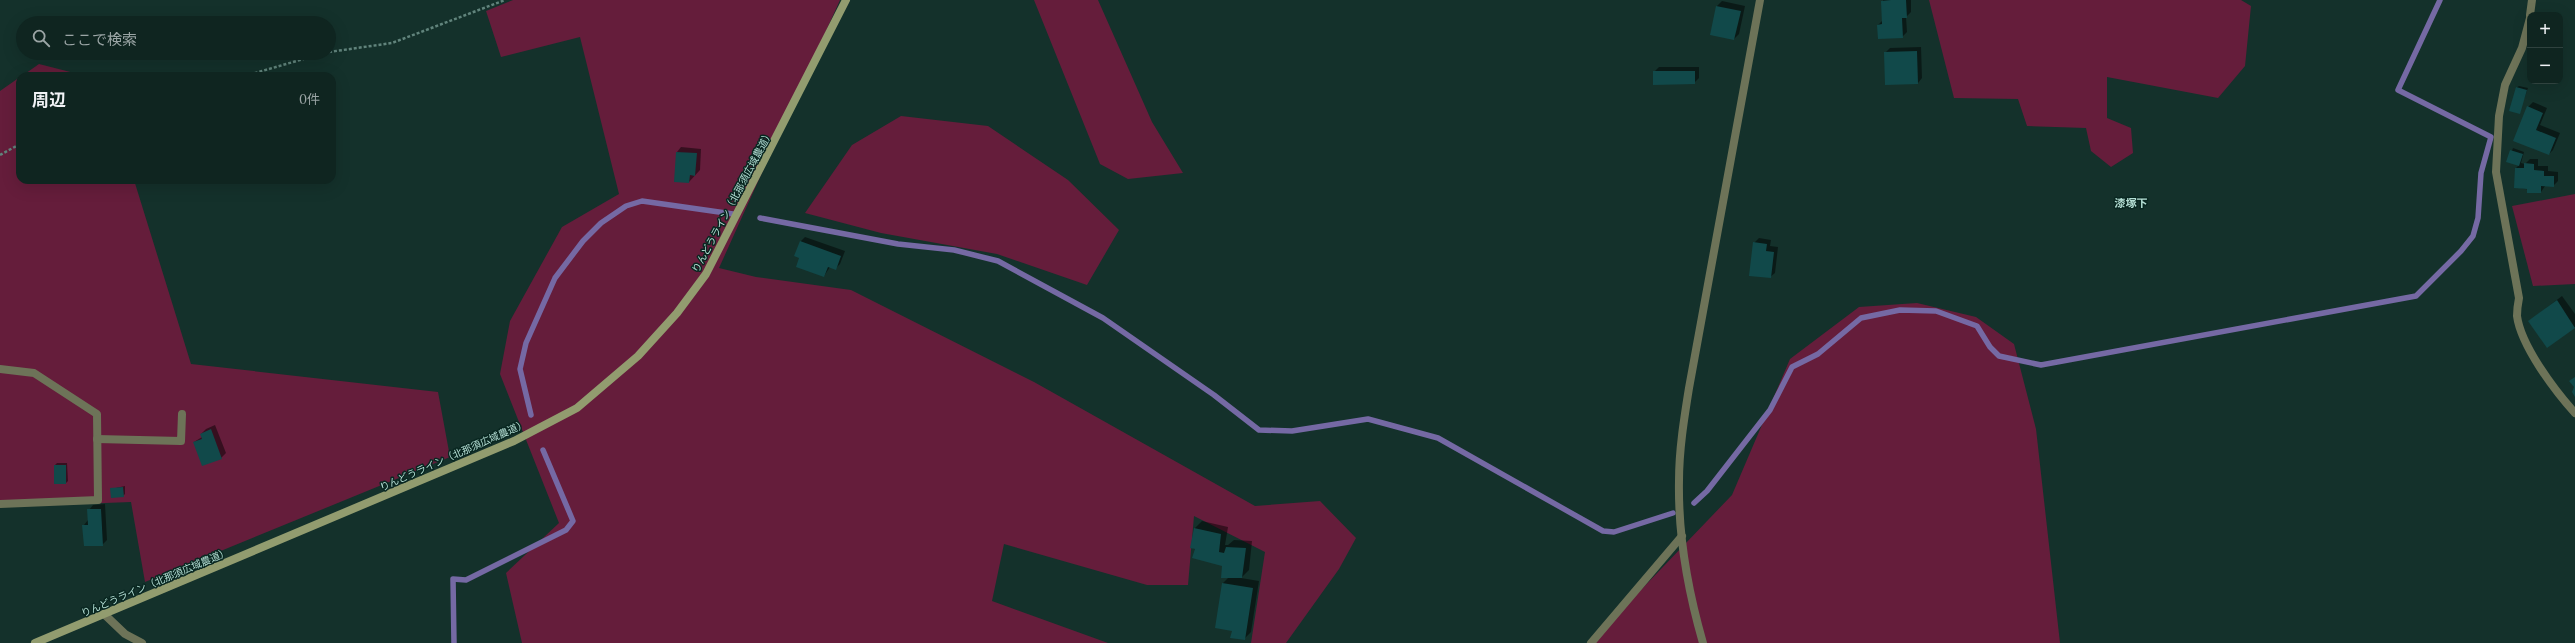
<!DOCTYPE html>
<html lang="ja">
<head>
<meta charset="utf-8">
<style>
	:root { --surface:#0f2520; --page:#182d29; --text:#f1f3f6; --muted:#9ba5a5; --line:#2f423e }
	body { margin:0; font-family:Lora,"Noto Sans JP",serif; background:var(--page); color:var(--text) }
	.controls { position:absolute; right:12px; top:12px; display:grid; overflow:hidden; border-radius:8px; box-shadow:0 4px 16px #0002 }
	.controls button { width:36px; height:36px; display:grid; place-items:center; padding:0; border:0; border-bottom:1px solid var(--line); background:var(--surface); color:var(--text); font:20px sans-serif }
	.list { margin:0; padding:0; list-style:none }
	h2 { display:flex; justify-content:space-between; align-items:center; height:52px; margin:0; padding:0 16px; font-size:17px }
	h2 small { font-size:13px; font-weight:400; color:var(--muted) }
	.icon { flex:none; width:22px; height:22px; fill:none; stroke:currentColor; stroke-width:2; stroke-linecap:round; stroke-linejoin:round }
	.map { position:relative; flex:none; width:2575px; height:643px; overflow:hidden }
	.search { position:absolute; background:var(--surface); box-shadow:0 4px 16px #0002; left:16px; top:16px; width:320px; height:44px; display:flex; align-items:center; gap:10px; box-sizing:border-box; padding:0 14px; border-radius:22px; color:var(--muted); font-size:15px }
	.panel { position:absolute; background:var(--surface); box-shadow:0 4px 16px #0002; left:16px; top:72px; width:320px; height:112px; border-radius:12px }
	.map>svg:first-child { display:block }
	.green { fill:#651d3b }
	.shadow { fill:#0007 }
	.lines { fill:none; stroke-linecap:round; stroke-linejoin:round }
	.stream { stroke:#7569a4; stroke-width:5.5 }
	.building { fill:#11494a }
	.path { stroke:#61847c; stroke-width:2.5; stroke-dasharray:3 2; stroke-linecap:butt }
	.lane { stroke:#6d7358; stroke-width:8 }
	.street { stroke:#6d7358; stroke-width:8 }
	.secondary { stroke:#929c6f; stroke-width:8 }
	.labels { text-anchor:middle; stroke-width:3; stroke-linejoin:round; paint-order:stroke }
	.street-label { font-size:10px; fill:#b5dfd5; stroke:#092721 }
	.neighbourhood-label { font-size:11px; font-weight:bold; fill:#b5dfd5; stroke:#092721 }
</style>
</head>
<body>
<div class="map">
<svg width="2575" height="643" viewBox="0 0 2575 643">
	<rect width="100%" height="100%" fill="#14312b"/>
	<g class="green">
		<path d="M 513,0 L 840,0 L 719,268 L 756,277 L 851,290 L 1034,382 L 1255,506 L 1320,501 L 1356,538 L 1339,569 L 1286,643 L 1251,643 L 1265,552 L 1194,516 L 1188,585 L 1147,585 L 1004,544 L 992,601 L 1108,643 L 522,643 L 506,573 L 559,523 L 500,374 L 510,321 L 562,227 L 619,194 L 580,37 L 501,57 L 486,11 Z"/>
		<path d="M 1034,0 L 1098,0 L 1152,122 L 1183,173 L 1128,179 L 1100,164 Z"/>
		<path d="M 1929,0 L 2241,0 L 2251,6 L 2245,66 L 2218,98 L 2107,77 L 2107,118 L 2131,128 L 2133,153 L 2111,167 L 2091,151 L 2086,128 L 2027,126 L 2018,99 L 1954,98 Z"/>
		<path d="M 39,64 L 86,76 L 22,76 Z"/>
		<path d="M 20,77 L 20,180 L 134,180 L 191,364 L 438,392 L 450,457 L 145,582 L 131,502 L 0,507 L 0,91 Z"/>
		<path d="M 901,116 L 988,126 L 1068,180 L 1119,230 L 1087,285 L 997,254 L 881,233 L 805,213 L 852,145 Z"/>
		<path d="M 2575,194 L 2575,284 L 2533,286 L 2512,206 Z"/>
		<path d="M 1917,303 L 1976,317 L 2014,344 L 2036,429 L 2060,643 L 1590,643 L 1732,495 L 1790,359 L 1859,307 Z"/>
	</g>
	<g class="shadow">
		<path d="M 1883,0 L 1911,0 L 1911,12 L 1906,17 L 1907,32 L 1902,37 L 1878,25 L 1883,20 Z"/>
		<path d="M 1722,1 L 1745,6 L 1739,34 L 1734,39 L 1711,34 L 1717,6 Z"/>
		<path d="M 1921,47 L 1922,78 L 1918,83 L 1885,53 L 1890,48 Z"/>
		<path d="M 1659,67 L 1699,67 L 1699,78 L 1694,83 L 1654,72 Z"/>
		<path d="M 2519,86 L 2528,88 L 2519,113 L 2516,88 Z"/>
		<path d="M 2533,102 L 2547,108 L 2540,125 L 2560,133 L 2553,150 L 2549,154 L 2514,140 L 2528,107 Z"/>
		<path d="M 681,147 L 701,149 L 700,170 L 689,182 L 677,152 Z"/>
		<path d="M 2513,148 L 2524,152 L 2521,163 L 2525,164 L 2530,159 L 2538,159 L 2538,166 L 2548,166 L 2548,171 L 2558,172 L 2558,181 L 2553,186 L 2545,186 L 2541,192 L 2515,187 L 2516,168 L 2519,165 L 2508,161 Z"/>
		<path d="M 805,237 L 845,251 L 840,264 L 836,268 L 830,267 L 824,276 L 800,257 L 801,241 Z"/>
		<path d="M 1759,238 L 1771,240 L 1770,246 L 1778,247 L 1775,273 L 1770,277 L 1754,243 Z"/>
		<path d="M 2562,296 L 2575,314 L 2575,327 L 2547,347 L 2529,321 Z"/>
		<path d="M 215,425 L 226,453 L 221,458 L 194,442 L 202,437 L 201,434 L 206,429 Z"/>
		<path d="M 57,463 L 67,463 L 68,481 L 66,483 L 55,465 Z"/>
		<path d="M 125,486 L 125,494 L 123,496 L 111,489 Z"/>
		<path d="M 105,504 L 107,540 L 102,545 L 84,525 L 88,520 L 89,510 L 93,505 Z"/>
		<path d="M 1202,521 L 1228,527 L 1225,545 L 1228,545 L 1234,540 L 1252,541 L 1249,570 L 1241,578 L 1259,581 L 1251,632 L 1244,639 L 1233,630 L 1223,583 L 1229,577 L 1223,565 L 1191,547 L 1195,528 Z"/>
	</g>
	<g class="lines">
		<g class="stream">
			<path d="M 760,218 L 898,244 L 954,250 L 998,261 L 1103,318 L 1214,395 L 1259,430 L 1292,431 L 1368,419 L 1438,438 L 1603,531 L 1614,532 L 1673,513"/>
			<path d="M 531,415 L 520,369 L 526,343 L 555,278 L 583,241 L 601,223 L 626,206 L 642,201 L 733,214"/>
			<path d="M 1694,503 L 1707,491 L 1770,410 L 1792,367 L 1818,354 L 1861,318 L 1900,310 L 1936,311 L 1977,326 L 1990,347 L 1999,356 L 2041,365 L 2416,296 L 2461,251 L 2473,236 L 2478,218 L 2481,173 L 2491,137 L 2398,90 L 2440,0"/>
			<path d="M 454,643 L 453,579 L 466,580 L 566,530 L 573,521 L 543,450"/>
		</g>
	</g>
	<g class="building">
		<path d="M 1891,0 L 1906,0 L 1907,18 L 1902,18 L 1903,38 L 1878,39 L 1877,25 L 1882,24 L 1881,1 Z"/>
		<path d="M 1716,6 L 1741,11 L 1734,40 L 1710,35 Z"/>
		<path d="M 1917,51 L 1918,84 L 1885,85 L 1884,52 Z"/>
		<path d="M 1653,71 L 1695,71 L 1695,84 L 1653,85 Z"/>
		<path d="M 2516,87 L 2527,90 L 2520,114 L 2509,111 Z"/>
		<path d="M 2527,106 L 2543,113 L 2536,130 L 2556,138 L 2549,155 L 2513,141 Z"/>
		<path d="M 2510,150 L 2523,154 L 2519,166 L 2506,162 Z"/>
		<path d="M 676,152 L 697,153 L 695,176 L 690,175 L 689,183 L 674,182 Z"/>
		<path d="M 2524,163 L 2534,164 L 2534,170 L 2544,171 L 2544,176 L 2554,176 L 2554,187 L 2541,186 L 2541,193 L 2527,193 L 2527,189 L 2514,188 L 2515,168 L 2524,168 Z"/>
		<path d="M 800,241 L 841,256 L 836,270 L 828,267 L 824,277 L 796,267 L 799,258 L 794,256 Z"/>
		<path d="M 1753,242 L 1767,244 L 1766,251 L 1774,252 L 1771,278 L 1749,276 Z"/>
		<path d="M 2557,300 L 2575,328 L 2547,348 L 2528,321 Z"/>
		<path d="M 2575,377 L 2575,397 L 2572,392 L 2574,387 L 2569,381 Z"/>
		<path d="M 211,429 L 222,459 L 202,466 L 193,442 L 202,439 L 200,434 Z"/>
		<rect x="54" y="465" width="12" height="19"/>
		<path d="M 123,487 L 124,497 L 111,498 L 110,488 Z"/>
		<path d="M 87,509 L 101,509 L 103,546 L 84,546 L 82,525 L 88,525 Z"/>
		<path d="M 1194,528 L 1221,534 L 1219,552 L 1224,553 L 1226,547 L 1246,548 L 1242,578 L 1221,578 L 1222,566 L 1192,558 L 1195,549 L 1190,548 Z"/>
		<path d="M 1222,583 L 1253,588 L 1245,640 L 1230,638 L 1232,631 L 1215,628 Z"/>
	</g>
	<g class="lines">
		<g class="path">
			<path d="M 329,52 L 392,43 L 505,0"/>
			<path d="M 245,76 L 324,53"/>
			<path d="M 0,155 L 20,144"/>
		</g>
		<g class="lane">
			<path d="M 2530,15 L 2532,0"/>
			<path d="M 2530,18 L 2522,48 L 2505,85 L 2499,116 L 2496,172 L 2519,298 C 2518,303 2517,310 2517,316 C 2521,346 2555,391 2575,413"/>
			<path d="M 0,369 L 34,373 L 97,414 L 98,500 L 0,504"/>
			<path d="M 97,439 L 181,441 L 182,414"/>
			<path d="M 104,614 L 125,634 L 142,643"/>
			<path d="M 1591,643 L 1682,536"/>
		</g>
		<path class="street" d="M 1703,643 C 1688,591 1678,536 1679,481 C 1679,450 1684,419 1689,388 L 1760,0"/>
		<path class="secondary" d="M 35,643 L 514,441 L 577,408 L 638,356 L 677,313 L 706,274 L 846,0"/>
	</g>
	<g class="labels">
		<g class="street-label">
			<text transform="translate(732 201) rotate(-62)" y="4">りんどうライン（北那須広域農道）</text>
			<text transform="translate(453 455) rotate(-24)" y="4">りんどうライン（北那須広域農道）</text>
			<text transform="translate(155 582) rotate(-23)" y="4">りんどうライン（北那須広域農道）</text>
		</g>
		<g class="neighbourhood-label">
			<text x="2131" y="207">漆塚下</text>
		</g>
	</g>
</svg>
<div class="controls">
<button>+</button>
<button>−</button>
</div>
<div class="search"><svg class="icon" aria-label="search" viewBox="0 0 24 24"><circle cx="10" cy="10" r="6"/><path d="M15 15l6 6"/></svg>ここで検索</div>
<section class="panel">
<h2>周辺<small>0件</small></h2>
<ul class="list">
</ul>
</section>
</div>
</body>
</html>
